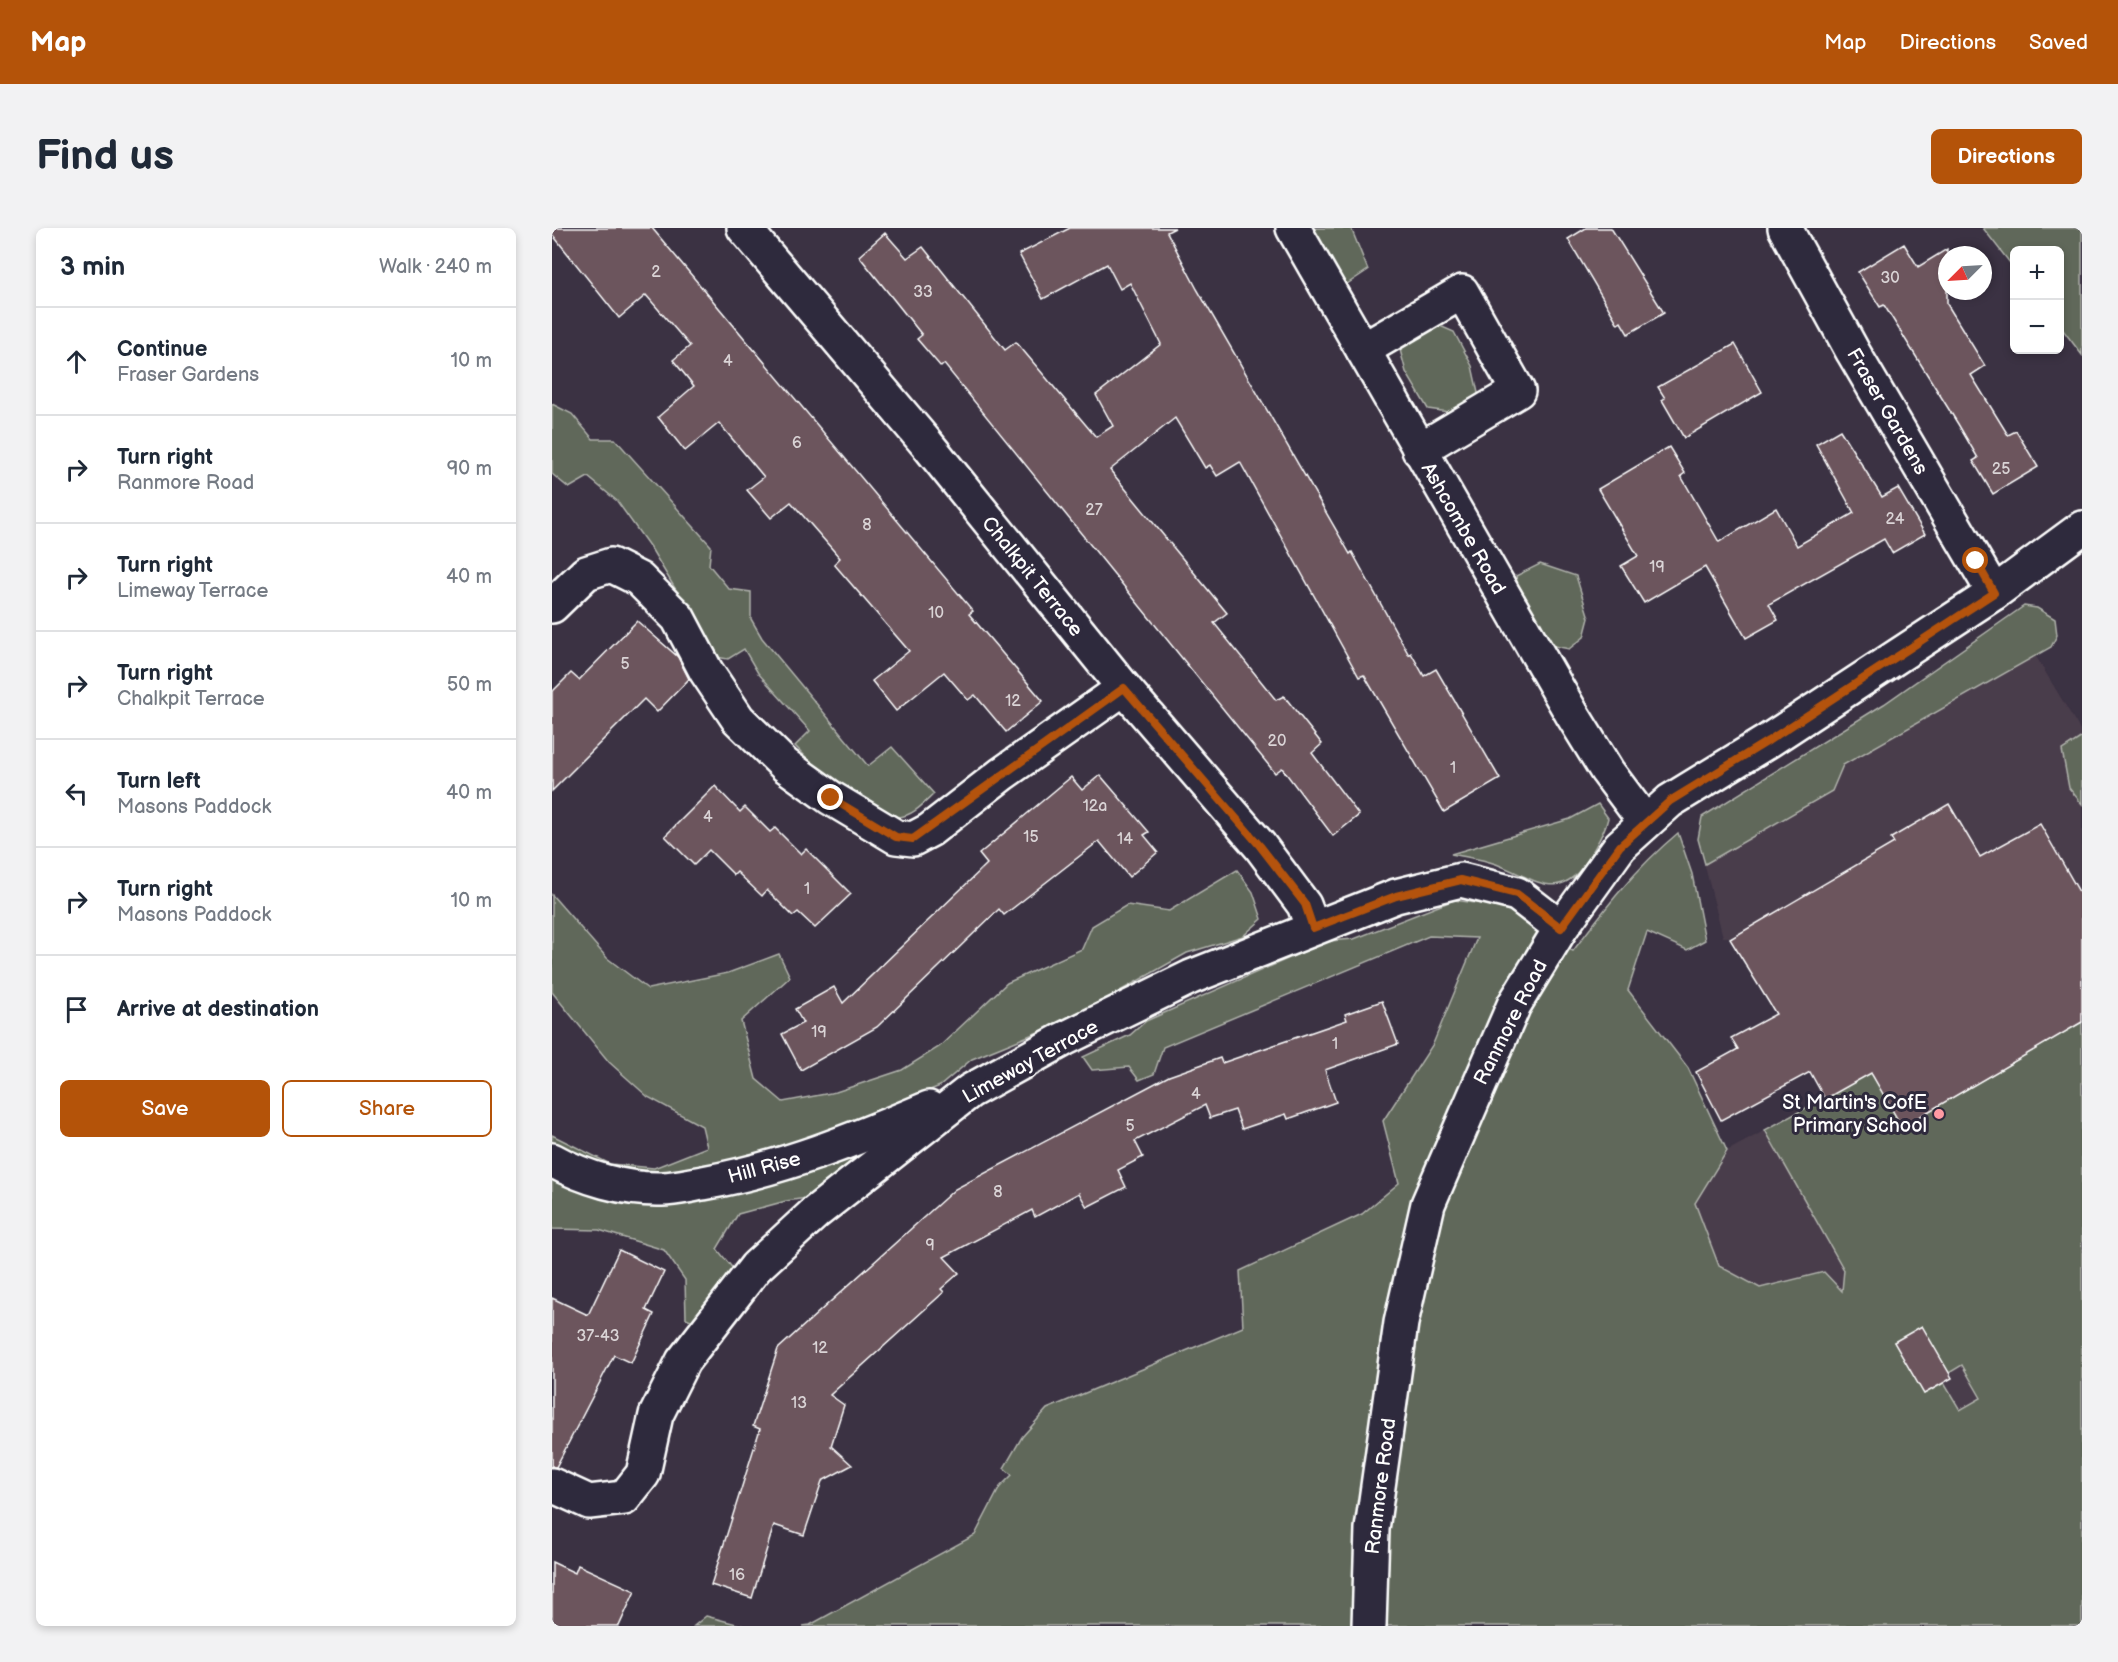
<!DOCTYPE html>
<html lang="en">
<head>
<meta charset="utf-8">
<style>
	:root { --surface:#fff; --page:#f2f2f3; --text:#1f2937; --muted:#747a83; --line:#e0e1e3; --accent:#b45309 }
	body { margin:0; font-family:"Balsamiq Sans",sans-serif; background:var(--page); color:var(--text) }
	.controls { position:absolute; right:18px; top:18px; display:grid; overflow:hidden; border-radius:9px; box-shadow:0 3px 9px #0003 }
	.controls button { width:54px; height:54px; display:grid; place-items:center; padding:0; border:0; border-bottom:2px solid var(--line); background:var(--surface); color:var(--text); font:30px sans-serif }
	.compass { position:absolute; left:1386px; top:18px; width:54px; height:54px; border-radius:50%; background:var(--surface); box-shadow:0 3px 9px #0003; rotate:246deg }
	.stop { position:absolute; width:18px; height:18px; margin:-14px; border:4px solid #b45309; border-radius:50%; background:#fff }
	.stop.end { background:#b45309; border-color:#fff; box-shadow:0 2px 6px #0008 }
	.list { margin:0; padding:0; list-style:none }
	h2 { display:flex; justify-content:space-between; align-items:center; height:78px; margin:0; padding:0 24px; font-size:26px }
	h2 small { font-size:20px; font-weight:400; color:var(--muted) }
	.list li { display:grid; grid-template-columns:39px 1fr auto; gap:18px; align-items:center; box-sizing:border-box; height:108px; padding:0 24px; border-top:2px solid var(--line) }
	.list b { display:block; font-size:22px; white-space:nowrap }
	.list p { margin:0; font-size:20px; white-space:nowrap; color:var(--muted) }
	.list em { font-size:20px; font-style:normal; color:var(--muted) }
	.actions { display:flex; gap:12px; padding:18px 24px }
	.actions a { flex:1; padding:14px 0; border:2px solid var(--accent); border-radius:9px; text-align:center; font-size:21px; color:var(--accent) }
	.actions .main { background:var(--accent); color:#fff }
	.icon { flex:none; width:33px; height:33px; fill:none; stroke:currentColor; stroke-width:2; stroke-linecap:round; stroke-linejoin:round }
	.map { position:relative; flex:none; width:1530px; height:1398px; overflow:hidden; border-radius:9px }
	header { display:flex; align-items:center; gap:36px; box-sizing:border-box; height:84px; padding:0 30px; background:var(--accent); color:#fff }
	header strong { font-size:28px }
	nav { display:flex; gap:33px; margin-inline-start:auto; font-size:21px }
	.intro { display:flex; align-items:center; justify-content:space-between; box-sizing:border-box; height:144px; padding:0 36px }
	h1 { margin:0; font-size:42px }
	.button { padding:15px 27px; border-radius:9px; background:var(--accent); color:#fff; font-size:21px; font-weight:700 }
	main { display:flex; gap:36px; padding:0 36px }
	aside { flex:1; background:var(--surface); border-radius:9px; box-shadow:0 3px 9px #0003 }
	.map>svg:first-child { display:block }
	.built { fill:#4a3c4b }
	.green { fill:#60675a; stroke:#b0b3ac; stroke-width:1.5; fill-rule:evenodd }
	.building { fill:#6c545d; stroke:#fff; stroke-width:1.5 }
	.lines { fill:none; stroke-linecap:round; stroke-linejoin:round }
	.street-casing { stroke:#fff; stroke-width:38 }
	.secondary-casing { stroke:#fff; stroke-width:38 }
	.street { stroke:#2f2a3d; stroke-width:33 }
	.secondary { stroke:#2f2a3d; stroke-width:33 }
	.route { stroke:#b45309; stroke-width:8 }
	.poi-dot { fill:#ff9aa2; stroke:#2f2a3d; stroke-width:2 }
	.labels { text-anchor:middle; stroke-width:6; stroke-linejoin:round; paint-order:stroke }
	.number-label { font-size:16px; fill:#dad4d6 }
	.street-label { font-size:20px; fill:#fff; stroke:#2f2a3d }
	.poi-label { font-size:20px; fill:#fff; stroke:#2f2a3d; text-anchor:end }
</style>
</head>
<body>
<header>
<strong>Map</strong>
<nav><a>Map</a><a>Directions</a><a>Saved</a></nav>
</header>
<div class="intro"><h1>Find us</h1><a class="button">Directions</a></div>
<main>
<aside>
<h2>3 min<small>Walk · 240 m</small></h2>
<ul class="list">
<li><svg class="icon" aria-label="ahead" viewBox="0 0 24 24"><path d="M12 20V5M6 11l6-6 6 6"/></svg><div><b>Continue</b><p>Fraser Gardens</p></div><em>10 m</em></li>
<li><svg class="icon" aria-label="right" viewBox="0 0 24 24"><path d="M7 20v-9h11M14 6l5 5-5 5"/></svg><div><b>Turn right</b><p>Ranmore Road</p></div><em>90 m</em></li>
<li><svg class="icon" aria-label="right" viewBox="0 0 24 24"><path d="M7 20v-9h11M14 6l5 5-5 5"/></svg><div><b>Turn right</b><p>Limeway Terrace</p></div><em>40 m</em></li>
<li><svg class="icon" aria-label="right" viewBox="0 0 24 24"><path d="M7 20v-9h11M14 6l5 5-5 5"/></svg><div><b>Turn right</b><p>Chalkpit Terrace</p></div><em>50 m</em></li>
<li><svg class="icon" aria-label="left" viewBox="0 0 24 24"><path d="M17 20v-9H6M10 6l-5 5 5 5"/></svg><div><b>Turn left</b><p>Masons Paddock</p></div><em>40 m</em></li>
<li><svg class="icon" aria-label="right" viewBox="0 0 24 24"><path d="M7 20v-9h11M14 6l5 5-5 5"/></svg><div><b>Turn right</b><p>Masons Paddock</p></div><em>10 m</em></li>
<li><svg class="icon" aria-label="arrive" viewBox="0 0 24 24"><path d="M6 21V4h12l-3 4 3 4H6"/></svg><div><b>Arrive at destination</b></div></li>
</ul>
<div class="actions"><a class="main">Save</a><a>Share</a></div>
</aside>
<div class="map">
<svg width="1530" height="1398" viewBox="0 0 1530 1398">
	<rect width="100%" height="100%" fill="#3b3243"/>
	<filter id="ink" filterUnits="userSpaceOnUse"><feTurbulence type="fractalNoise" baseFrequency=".0167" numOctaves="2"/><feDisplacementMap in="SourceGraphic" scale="12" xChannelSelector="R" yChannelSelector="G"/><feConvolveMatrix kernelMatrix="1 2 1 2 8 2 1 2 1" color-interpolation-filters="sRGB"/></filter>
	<g filter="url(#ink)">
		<path class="built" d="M 1459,387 L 1530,505 L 1530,509 L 1510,522 L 1517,560 L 1530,576 L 1530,1398 L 1323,1098 L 1272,1044 L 1208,1060 L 1167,1038 L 1143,975 L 1175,923 L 1273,870 L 1178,709 L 1171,709 L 1146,611 L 1150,589 L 1332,476 Z"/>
		<g class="green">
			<path d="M 750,0 L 799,0 L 816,42 L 786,62 Z"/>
			<path d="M 1431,0 L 1530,0 L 1530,127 L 1508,98 L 1508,22 L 1462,22 L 1462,40 Z"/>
			<path d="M 881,95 L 902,104 L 920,138 L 928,174 L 911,186 L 876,181 L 854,144 L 847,118 Z"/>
			<path d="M 0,176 L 20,186 L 41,211 L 63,211 L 159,318 L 157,337 L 177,361 L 199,364 L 199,391 L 210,410 L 316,538 L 340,519 L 382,566 C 372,575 361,588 347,589 C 319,591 262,538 243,518 L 258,503 L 206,445 L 192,421 L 176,431 L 164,429 L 100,322 L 65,273 L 36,249 L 17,260 L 0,246 Z"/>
			<path d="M 988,336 L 1024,348 L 1037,390 L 1032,409 L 1017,421 L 1003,418 L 969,376 L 964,348 Z"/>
			<path d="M 1472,378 L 1485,380 L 1503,391 L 1505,407 L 1499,419 L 1291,537 L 1280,563 L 1153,636 L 1146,611 L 1150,589 L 1332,476 Z"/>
			<path d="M 1530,509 L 1530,576 L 1517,560 L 1510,522 Z"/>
			<path d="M 1046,576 L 1056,590 C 1053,604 1045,615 1038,628 C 1009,678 984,651 944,636 C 930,631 913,629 899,626 L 1018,591 Z"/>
			<path d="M 1126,605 L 1140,646 L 1153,712 L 1135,722 L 1095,704 L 1076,762 L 1136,840 L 1175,923 L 1143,975 L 1167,1038 L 1208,1060 L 1272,1044 L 1290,1063 L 1292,1042 L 1213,902 L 1319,845 L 1351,898 L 1530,794 L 1530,1398 L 251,1398 L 258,1397 L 423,1307 L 448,1259 L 460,1247 L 452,1240 L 470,1209 L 495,1181 L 691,1099 L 688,1043 L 810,986 L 847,955 L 831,893 L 881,816 L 925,710 L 877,708 L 611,819 L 602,846 L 587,852 L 577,839 L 540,842 L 531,829 L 578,807 L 594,793 L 776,713 L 802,711 L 902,672 L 939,677 L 967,686 L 992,709 L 1021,723 C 1054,679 1083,641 1126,605 ZM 1370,1098 L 1397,1145 L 1410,1137 L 1429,1170 L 1408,1182 L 1392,1155 L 1372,1166 L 1342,1114 Z"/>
			<path d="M 685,642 L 701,664 L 710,691 L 691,708 L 635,725 L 561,767 L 496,800 L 420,831 L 388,858 L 348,874 L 324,930 L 269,968 L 234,973 L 186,986 L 165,1021 L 187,1048 L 148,1096 L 134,1090 L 133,1052 L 112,1022 L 47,1002 L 0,1001 L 0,907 L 58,936 L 102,940 L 155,919 L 150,898 L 96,869 L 57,834 L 0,764 L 0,667 L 55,730 L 96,761 L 176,745 L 227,726 L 238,749 L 189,793 L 204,851 L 231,874 L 284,864 L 350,842 L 387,819 L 455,755 L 530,721 L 540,698 L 575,677 L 617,683 Z"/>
			<path d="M 154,1388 L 192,1398 L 142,1398 Z"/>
		</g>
		<g class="building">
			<path d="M 0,0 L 100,0 L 421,383 L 417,386 L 491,473 L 454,504 L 423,467 L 416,472 L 392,444 L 344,483 L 320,453 L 357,423 L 282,336 L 288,330 L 239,274 L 219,290 L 195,262 L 212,249 L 167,195 L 133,223 L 106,189 L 142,158 L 121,132 L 138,118 L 94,67 L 67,90 L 0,6 Z"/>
			<path d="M 518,0 L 623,0 L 615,4 L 645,61 L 798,326 L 800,324 L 857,427 L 859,425 L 872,448 L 884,441 L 948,551 L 892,584 L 812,447 L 807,449 L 688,234 L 665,248 L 658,237 L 653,240 L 623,190 L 558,242 L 675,385 L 662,395 L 724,472 L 732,468 L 770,516 L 760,525 L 807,587 L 781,608 L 730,540 L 723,545 L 392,136 L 389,139 L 365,111 L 370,107 L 307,28 L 333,5 L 355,30 L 371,19 L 453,122 L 464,114 L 544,209 L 561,198 L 544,167 L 609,116 L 578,55 L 568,61 L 555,36 L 491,71 L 467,26 Z"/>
			<path d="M 1034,0 L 1059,0 L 1112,85 L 1076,106 L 1069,94 L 1066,96 L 1016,11 Z"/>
			<path d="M 1352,16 L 1366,39 L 1395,21 L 1395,76 L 1433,138 L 1419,147 L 1456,207 L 1464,203 L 1486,239 L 1441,266 L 1421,233 L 1426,230 L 1406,196 L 1332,77 L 1328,79 L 1306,44 Z"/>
			<path d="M 1183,116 L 1210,164 L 1132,210 L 1110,172 L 1113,170 L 1106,159 Z"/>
			<path d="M 1288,202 L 1330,269 L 1346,260 L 1373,306 L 1340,325 L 1332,311 L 1217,376 L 1226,392 L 1194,410 L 1153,339 L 1092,375 L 1069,338 L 1086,328 L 1046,261 L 1117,219 L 1133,245 L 1129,248 L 1167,314 L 1224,280 L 1245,318 L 1302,285 L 1264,216 Z"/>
			<path d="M 85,393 L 126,429 L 137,451 L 105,484 L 92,471 L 0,563 L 0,464 L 19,445 L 27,452 Z"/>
			<path d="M 548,547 L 597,604 L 592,607 L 606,624 L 577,649 L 547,613 L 452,687 L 447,681 L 325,799 L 249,842 L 230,806 L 251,795 L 243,781 L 282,759 L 291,775 L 435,636 L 427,626 L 519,549 L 530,562 Z"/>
			<path d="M 163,558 L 188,584 L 193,579 L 218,604 L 223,600 L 249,626 L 254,621 L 299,666 L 263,700 L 246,684 L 241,688 L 215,662 L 210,668 L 185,644 L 182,647 L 157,622 L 142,637 L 113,608 Z"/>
			<path d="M 1397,576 L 1428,629 L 1488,596 L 1530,669 L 1530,794 L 1350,899 L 1319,845 L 1273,871 L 1258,844 L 1169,892 L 1144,844 L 1186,821 L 1179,810 L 1224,786 L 1178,711 L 1342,615 L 1339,610 Z"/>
			<path d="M 830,773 L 846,816 L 773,842 L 784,874 L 736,891 L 734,886 L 690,901 L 683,882 L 658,890 L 653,877 L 583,913 L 591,929 L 566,942 L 574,959 L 535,979 L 527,965 L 483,989 L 480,982 L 392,1029 L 407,1045 L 389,1061 L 392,1064 L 278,1167 L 292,1177 L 279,1218 L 300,1237 L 270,1253 L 252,1307 L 222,1297 L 200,1370 L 159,1357 L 208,1201 L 201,1198 L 226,1121 L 403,961 L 617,848 L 668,830 L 670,835 L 795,792 L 793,786 Z"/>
			<path d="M 67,1022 L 112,1044 L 94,1082 L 102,1086 L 79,1135 L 62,1127 L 4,1239 L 0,1239 L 0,1070 L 36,1087 Z"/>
			<path d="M 1370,1098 L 1400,1150 L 1372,1166 L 1342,1114 Z"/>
			<path d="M 0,1334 L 23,1345 L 26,1337 L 83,1363 L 67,1398 L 0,1398 Z"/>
		</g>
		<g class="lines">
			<g class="street-casing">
				<g id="street">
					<path d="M 192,0 L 375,216 L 572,460 L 708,618 L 752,677 L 761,700"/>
					<path d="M 1233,0 L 1301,124 L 1442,365"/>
					<path d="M 811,122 L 910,64 L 966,163 L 867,222"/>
					<path d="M 0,378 L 34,345 L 59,337 L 87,351 L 126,390 L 154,443 L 186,491 L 233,537 L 279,570 L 344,609 L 361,611 L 378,602 L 450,546 L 572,460"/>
					<path d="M 0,932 C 32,950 73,962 110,961 C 123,961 138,957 151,955 C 230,941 304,911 377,880"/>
					<path d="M 0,1257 L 37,1274 L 72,1270 L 91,1246 L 104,1187 L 131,1133 L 204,1039 L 264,984 L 418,863 L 512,811 L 639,749 L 844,668 L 909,652 L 965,666 L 1009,700"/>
				</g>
			</g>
			<g class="secondary-casing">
				<g id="secondary">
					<path d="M 741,0 L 1020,486 L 1055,543 L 1093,594"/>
					<path d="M 817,1398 L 820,1301 L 849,1095 L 876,976 L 962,777 L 1009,700 L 1068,618 L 1118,573 L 1216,513 L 1442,365 L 1530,300"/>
				</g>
			</g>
			<use href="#street" class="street"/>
			<use href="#secondary" class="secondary"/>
		</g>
	</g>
	<g class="lines" filter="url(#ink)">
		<path class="route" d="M 279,570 L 344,609 L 361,611 L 572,460 L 708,618 L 753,676 L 761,700 L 844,668 L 909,652 L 965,666 L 1009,700 L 1068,618 L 1118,573 L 1216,513 L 1442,365 L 1424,333"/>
	</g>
	<circle class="poi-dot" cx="1387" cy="886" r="6"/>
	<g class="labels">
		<g class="number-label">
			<text x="104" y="49">2</text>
			<text x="1338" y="55">30</text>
			<text x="371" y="69">33</text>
			<text x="176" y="138">4</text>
			<text x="245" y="220">6</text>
			<text x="1449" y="246">25</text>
			<text x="542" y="287">27</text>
			<text x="1343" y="296">24</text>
			<text x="315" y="302">8</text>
			<text x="1105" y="344">19</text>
			<text x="384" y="390">10</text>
			<text x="73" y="441">5</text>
			<text x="461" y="478">12</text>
			<text x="725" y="518">20</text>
			<text x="901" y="545">1</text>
			<text x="543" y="583">12a</text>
			<text x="156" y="594">4</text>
			<text x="479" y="614">15</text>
			<text x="573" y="616">14</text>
			<text x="255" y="666">1</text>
			<text x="267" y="809">19</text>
			<text x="783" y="821">1</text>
			<text x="644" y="871">4</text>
			<text x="578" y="903">5</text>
			<text x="446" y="969">8</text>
			<text x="378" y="1022">9</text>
			<text x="46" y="1113">37-43</text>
			<text x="268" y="1125">12</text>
			<text x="247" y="1180">13</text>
			<text x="185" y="1352">16</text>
		</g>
		<g class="street-label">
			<text transform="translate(1336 183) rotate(60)" y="7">Fraser Gardens</text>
			<text transform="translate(912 300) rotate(60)" y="7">Ashcombe Road</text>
			<text transform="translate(481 348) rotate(51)" y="7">Chalkpit Terrace</text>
			<text transform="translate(958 794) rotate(-63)" y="7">Ranmore Road</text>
			<text transform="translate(478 833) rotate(-29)" y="7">Limeway Terrace</text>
			<text transform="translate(212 939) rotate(-15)" y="7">Hill Rise</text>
			<text transform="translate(828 1258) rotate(-83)" y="7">Ranmore Road</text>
		</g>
		<g class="poi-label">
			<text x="1375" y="881">St Martin's CofE<tspan x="1375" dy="23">Primary School</tspan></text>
		</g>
	</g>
</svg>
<div class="controls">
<button>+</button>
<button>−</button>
</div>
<svg class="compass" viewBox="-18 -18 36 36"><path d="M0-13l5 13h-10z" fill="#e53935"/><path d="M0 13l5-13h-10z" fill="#747a83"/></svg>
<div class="stop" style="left:1424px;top:333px"></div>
<div class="stop end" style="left:279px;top:570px"></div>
</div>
</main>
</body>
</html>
